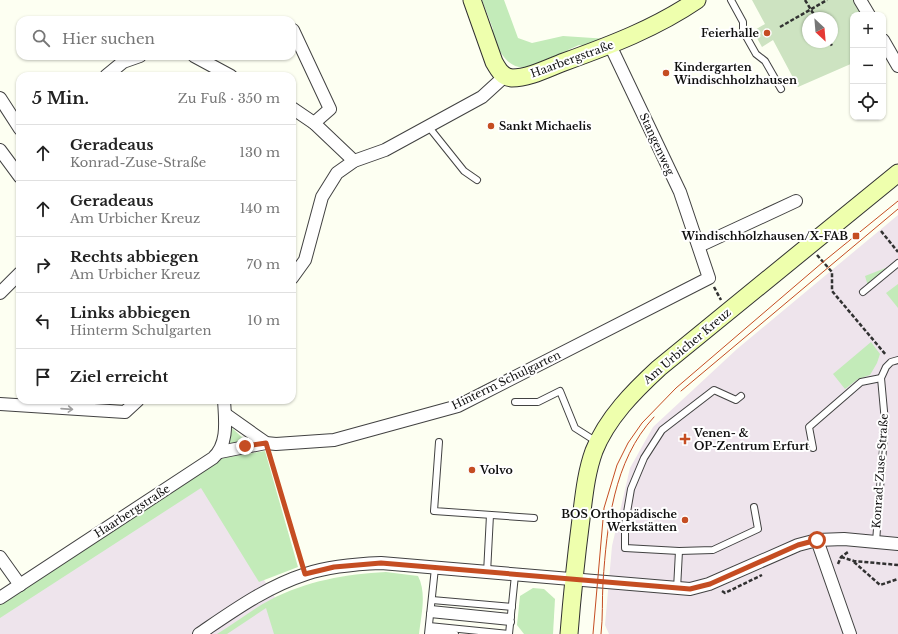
<!DOCTYPE html>
<html lang="de">
<head>
<meta charset="utf-8">
<style>
	:root { --surface:#fff; --page:#f6f6f6; --text:#222; --muted:#767676; --line:#e0e0e0 }
	body { margin:0; font-family:"Libre Baskerville",serif; background:var(--page); color:var(--text) }
	.controls { position:absolute; right:12px; top:12px; display:grid; overflow:hidden; border-radius:8px; box-shadow:0 1px 3px #0004 }
	.controls button { width:36px; height:36px; display:grid; place-items:center; padding:0; border:0; border-bottom:1px solid var(--line); background:var(--surface); color:var(--text); font:20px sans-serif }
	.compass { position:absolute; left:802px; top:12px; width:36px; height:36px; border-radius:50%; background:var(--surface); box-shadow:0 1px 3px #0004; rotate:154deg }
	.stop { position:absolute; width:12px; height:12px; margin:-9px; border:3px solid #c54d22; border-radius:50%; background:#fff }
	.stop.end { background:#c54d22; border-color:#fff; box-shadow:0 1px 4px #0008 }
	.list { margin:0; padding:0; list-style:none }
	h2 { display:flex; justify-content:space-between; align-items:center; height:52px; margin:0; padding:0 16px; font-size:17px }
	h2 small { font-size:13px; font-weight:400; color:var(--muted) }
	.list li { display:grid; grid-template-columns:26px 1fr auto; gap:12px; align-items:center; box-sizing:border-box; height:56px; padding:0 16px; border-top:1px solid var(--line) }
	.list b { display:block; font-size:15px; white-space:nowrap }
	.list p { margin:0; font-size:13px; white-space:nowrap; color:var(--muted) }
	.list em { font-size:13px; font-style:normal; color:var(--muted) }
	.icon { flex:none; width:22px; height:22px; fill:none; stroke:currentColor; stroke-width:2; stroke-linecap:round; stroke-linejoin:round }
	.map { position:relative; flex:none; width:898px; height:634px; overflow:hidden }
	.search { position:absolute; background:var(--surface); box-shadow:0 1px 3px #0004; left:16px; top:16px; width:280px; height:44px; display:flex; align-items:center; gap:10px; box-sizing:border-box; padding:0 14px; border-radius:12px; color:var(--muted); font-size:15px }
	.panel { position:absolute; background:var(--surface); box-shadow:0 1px 3px #0004; left:16px; top:72px; width:280px; height:332px; border-radius:12px }
	.map>svg:first-child { display:block }
	.industrial { fill:#eee4ec }
	.green { fill:#c3ebb9 }
	.cemetery { fill:#cde3c1; fill-rule:evenodd }
	.lines { fill:none; stroke-linecap:round; stroke-linejoin:round }
	.lane-casing { stroke:#424242; stroke-width:8 }
	.street-casing { stroke:#424242; stroke-width:14 }
	.secondary-casing { stroke:#313131; stroke-width:19 }
	.path { stroke:#313131; stroke-width:2.5; stroke-dasharray:4 2; stroke-linecap:butt }
	.lane { stroke:#fff; stroke-width:6 }
	.street { stroke:#fff; stroke-width:12 }
	.secondary { stroke:#eeffad; stroke-width:17 }
	.tram { stroke:#c54d22; stroke-width:1 }
	.oneway { stroke:#9f9f9f }
	.route { stroke:#c54d22; stroke-width:5 }
	.poi-dot { fill:#c54d22; stroke:#fff; stroke-width:1.5 }
	.labels { text-anchor:middle; stroke-width:4; stroke-linejoin:round; paint-order:stroke }
	.poi-label { font-size:11px; font-weight:bold; fill:#0f0f0f; stroke:#fff; text-anchor:start }
	.street-label { font-size:11px; fill:#0f0f0f; stroke:#fff }
</style>
</head>
<body>
<div class="map">
<svg width="898" height="634" viewBox="0 0 898 634">
	<rect width="100%" height="100%" fill="#fdfff2"/>
	<g class="industrial">
		<path d="M 898,215 L 898,634 L 609,634 L 605,625 L 612,546 L 630,468 L 653,427 L 737,349 Z"/>
		<path d="M 202,481 L 281,607 L 288,634 L 0,634 L 0,615 Z"/>
	</g>
	<g class="green">
		<path d="M 482,0 L 504,0 L 518,38 L 532,43 L 563,36 L 608,39 L 586,47 L 579,45 L 568,50 L 566,54 C 523,70 513,80 490,34 L 493,29 Z"/>
		<path d="M 888,267 L 890,268 L 868,286 L 865,276 Z"/>
		<path d="M 898,284 L 898,308 L 886,293 Z"/>
		<path d="M 871,342 L 880,354 L 877,363 L 870,375 L 858,379 L 845,389 L 833,374 Z"/>
		<path d="M 232,428 L 246,441 L 229,448 Z"/>
		<path d="M 265,451 L 298,567 L 259,582 L 201,488 L 0,618 L 0,605 L 223,458 Z"/>
		<path d="M 386,572 L 418,576 C 427,593 421,616 419,634 L 274,634 L 266,608 L 227,634 L 217,634 C 235,623 251,610 270,600 C 306,581 346,574 386,572 Z"/>
		<path d="M 533,588 L 544,589 L 555,599 L 553,634 L 524,634 L 517,625 L 520,596 Z"/>
	</g>
	<path class="cemetery" d="M 752,0 L 854,0 L 862,15 L 853,15 L 853,63 L 798,87 L 773,40 L 762,47 L 753,31 L 765,24 ZM 808,18 L 832,18 L 832,42 L 808,42 Z"/>
	<g class="lines">
		<g class="lane-casing">
			<g id="lane">
				<path d="M 731,0 L 743,22 L 743,31 L 756,54 L 765,61 L 781,89"/>
				<path d="M 428,126 L 464,171 L 477,180"/>
				<path d="M 863,292 L 898,263"/>
				<path d="M 741,396 L 736,400 L 714,390 L 662,430 L 644,458 L 631,489 L 625,524 L 625,548 L 679,551 L 713,550 L 758,529 L 754,507"/>
				<path d="M 515,402 L 538,402 L 560,391 L 575,428 L 597,442"/>
				<path d="M 439,442 L 434,511 L 534,518"/>
				<path d="M 813,448 L 809,427 L 861,382 L 881,378"/>
				<path d="M 876,542 L 885,422 L 881,378 L 886,367 L 891,362 L 898,360"/>
				<path d="M 487,573 L 490,515"/>
				<path d="M 677,589 L 679,551"/>
				<path d="M 432,600 L 512,607"/>
				<path d="M 431,609 L 511,617"/>
				<path d="M 430,614 L 511,622"/>
				<path d="M 429,626 L 509,634"/>
				<path d="M 429,631 L 455,634"/>
				<path d="M 428,634 L 435,568"/>
				<path d="M 509,634 L 515,575"/>
			</g>
		</g>
		<g class="street-casing">
			<g id="street">
				<path d="M 860,0 L 869,15"/>
				<path d="M 293,30 L 330,109 L 314,123"/>
				<path d="M 883,40 L 898,66"/>
				<path d="M 194,56 L 231,76"/>
				<path d="M 106,76 L 123,62 L 140,56"/>
				<path d="M 0,98 L 20,129"/>
				<path d="M 292,108 L 314,123 L 354,161"/>
				<path d="M 0,150 L 20,177"/>
				<path d="M 699,246 L 796,201"/>
				<path d="M 292,278 L 305,260 L 322,197 L 337,173 L 354,161 L 385,150 L 482,97 L 505,76"/>
				<path d="M 0,293 L 20,273"/>
				<path d="M 0,404 L 125,412 L 138,400"/>
				<path d="M 225,414 L 266,443 L 276,444 L 334,440 L 458,406 L 709,278 L 680,192 L 610,45"/>
				<path d="M 220,452 L 266,443"/>
				<path d="M 817,540 L 850,634"/>
				<path d="M 0,557 L 20,585"/>
				<path d="M 0,598 L 213,458 C 229,444 225,419 224,400"/>
				<path d="M 199,634 C 233,611 266,587 306,574 C 330,566 356,564 381,563 L 690,589 L 709,584 L 798,545 L 817,540 L 844,539 L 898,544"/>
			</g>
		</g>
		<g class="secondary-casing">
			<g id="secondary">
				<path d="M 472,0 L 494,62 C 498,69 502,77 512,78 C 529,78 548,68 564,62 C 611,45 656,28 697,0"/>
				<path d="M 569,634 C 572,596 576,558 581,519 C 584,496 586,473 594,451 C 607,418 634,391 659,368 L 898,173"/>
			</g>
		</g>
		<g class="path">
			<path d="M 805,0 L 816,18"/>
			<path d="M 780,27 L 827,0"/>
			<path d="M 830,42 L 832,46"/>
			<path d="M 881,231 L 898,252"/>
			<path d="M 817,255 L 832,272 L 832,291 L 886,355"/>
			<path d="M 714,287 L 721,300"/>
			<path d="M 269,454 L 302,564"/>
			<path d="M 841,557 L 854,561 L 898,565"/>
			<path d="M 854,562 L 880,585 L 898,579"/>
			<path d="M 838,564 L 841,557 L 848,552"/>
			<path d="M 722,591 L 725,593 L 762,575"/>
		</g>
		<use href="#lane" class="lane"/>
		<use href="#street" class="street"/>
		<use href="#secondary" class="secondary"/>
		<g class="tram">
			<path d="M 681,391 L 898,209"/>
			<path d="M 593,634 L 604,508 L 617,465 L 628,443 L 642,423 L 676,388 L 823,262 L 898,201"/>
			<path d="M 601,634 C 603,617 602,600 603,582 C 607,526 613,461 654,417"/>
		</g>
	</g>
	<defs><path id="oneway-shaft" d="M-6 0H5M1.5-3L5.5 0L1.5 3" fill="none" stroke-width="1.6" stroke-linecap="round" stroke-linejoin="round"/></defs>
	<use class="oneway" href="#oneway-shaft" transform="translate(67 409) rotate(4)"/>
	<g class="lines">
		<path class="route" d="M 245,446 L 266,443 L 305,574 L 334,567 L 381,563 L 690,589 L 710,584 L 798,545 L 817,540"/>
	</g>
	<g class="poi-dot">
		<circle cx="767" cy="33" r="4"/>
		<circle cx="666" cy="73" r="4"/>
		<circle cx="491" cy="126" r="4"/>
		<rect x="852" y="232" width="8" height="8" rx="2"/>
		<path d="M683 433h4v4h4v4h-4v4h-4v-4h-4v-4h4z"/>
		<circle cx="472" cy="470" r="4"/>
		<circle cx="685" cy="520" r="4"/>
	</g>
	<g class="labels">
		<g class="poi-label">
			<text x="759" y="37" text-anchor="end">Feierhalle</text>
			<text x="674" y="71">Kindergarten<tspan x="674" dy="13">Windischholzhausen</tspan></text>
			<text x="499" y="130">Sankt Michaelis</text>
			<text x="848" y="240" text-anchor="end">Windischholzhausen/X-FAB</text>
			<text x="694" y="437">Venen- &amp;<tspan x="694" dy="13">OP-Zentrum Erfurt</tspan></text>
			<text x="480" y="474">Volvo</text>
			<text x="677" y="518" text-anchor="end">BOS Orthopädische<tspan x="677" dy="13">Werkstätten</tspan></text>
		</g>
		<g class="street-label">
			<text transform="translate(572 59) rotate(-20)" y="4">Haarbergstraße</text>
			<text transform="translate(657 144) rotate(65)" y="4">Stangenweg</text>
			<text transform="translate(687 346) rotate(-40)" y="4">Am Urbicher Kreuz</text>
			<text transform="translate(506 380) rotate(-26)" y="4">Hinterm Schulgarten</text>
			<text transform="translate(880 471) rotate(-86)" y="4">Konrad-Zuse-Straße</text>
			<text transform="translate(132 511) rotate(-33)" y="4">Haarbergstraße</text>
		</g>
	</g>
</svg>
<div class="controls">
<button>+</button>
<button>−</button>
<button><svg class="icon" aria-label="locate" viewBox="0 0 24 24"><circle cx="12" cy="12" r="6"/><path d="M12 2v4M12 18v4M2 12h4M18 12h4"/></svg></button>
</div>
<svg class="compass" viewBox="-18 -18 36 36"><path d="M0-13l5 13h-10z" fill="#e53935"/><path d="M0 13l5-13h-10z" fill="#767676"/></svg>
<div class="stop" style="left:817px;top:540px"></div>
<div class="stop end" style="left:245px;top:446px"></div>
<div class="search"><svg class="icon" aria-label="search" viewBox="0 0 24 24"><circle cx="10" cy="10" r="6"/><path d="M15 15l6 6"/></svg>Hier suchen</div>
<section class="panel">
<h2>5 Min.<small>Zu Fuß · 350 m</small></h2>
<ul class="list">
<li><svg class="icon" aria-label="ahead" viewBox="0 0 24 24"><path d="M12 20V5M6 11l6-6 6 6"/></svg><div><b>Geradeaus</b><p>Konrad-Zuse-Straße</p></div><em>130 m</em></li>
<li><svg class="icon" aria-label="ahead" viewBox="0 0 24 24"><path d="M12 20V5M6 11l6-6 6 6"/></svg><div><b>Geradeaus</b><p>Am Urbicher Kreuz</p></div><em>140 m</em></li>
<li><svg class="icon" aria-label="right" viewBox="0 0 24 24"><path d="M7 20v-9h11M14 6l5 5-5 5"/></svg><div><b>Rechts abbiegen</b><p>Am Urbicher Kreuz</p></div><em>70 m</em></li>
<li><svg class="icon" aria-label="left" viewBox="0 0 24 24"><path d="M17 20v-9H6M10 6l-5 5 5 5"/></svg><div><b>Links abbiegen</b><p>Hinterm Schulgarten</p></div><em>10 m</em></li>
<li><svg class="icon" aria-label="arrive" viewBox="0 0 24 24"><path d="M6 21V4h12l-3 4 3 4H6"/></svg><div><b>Ziel erreicht</b></div></li>
</ul>
</section>
</div>
</body>
</html>
